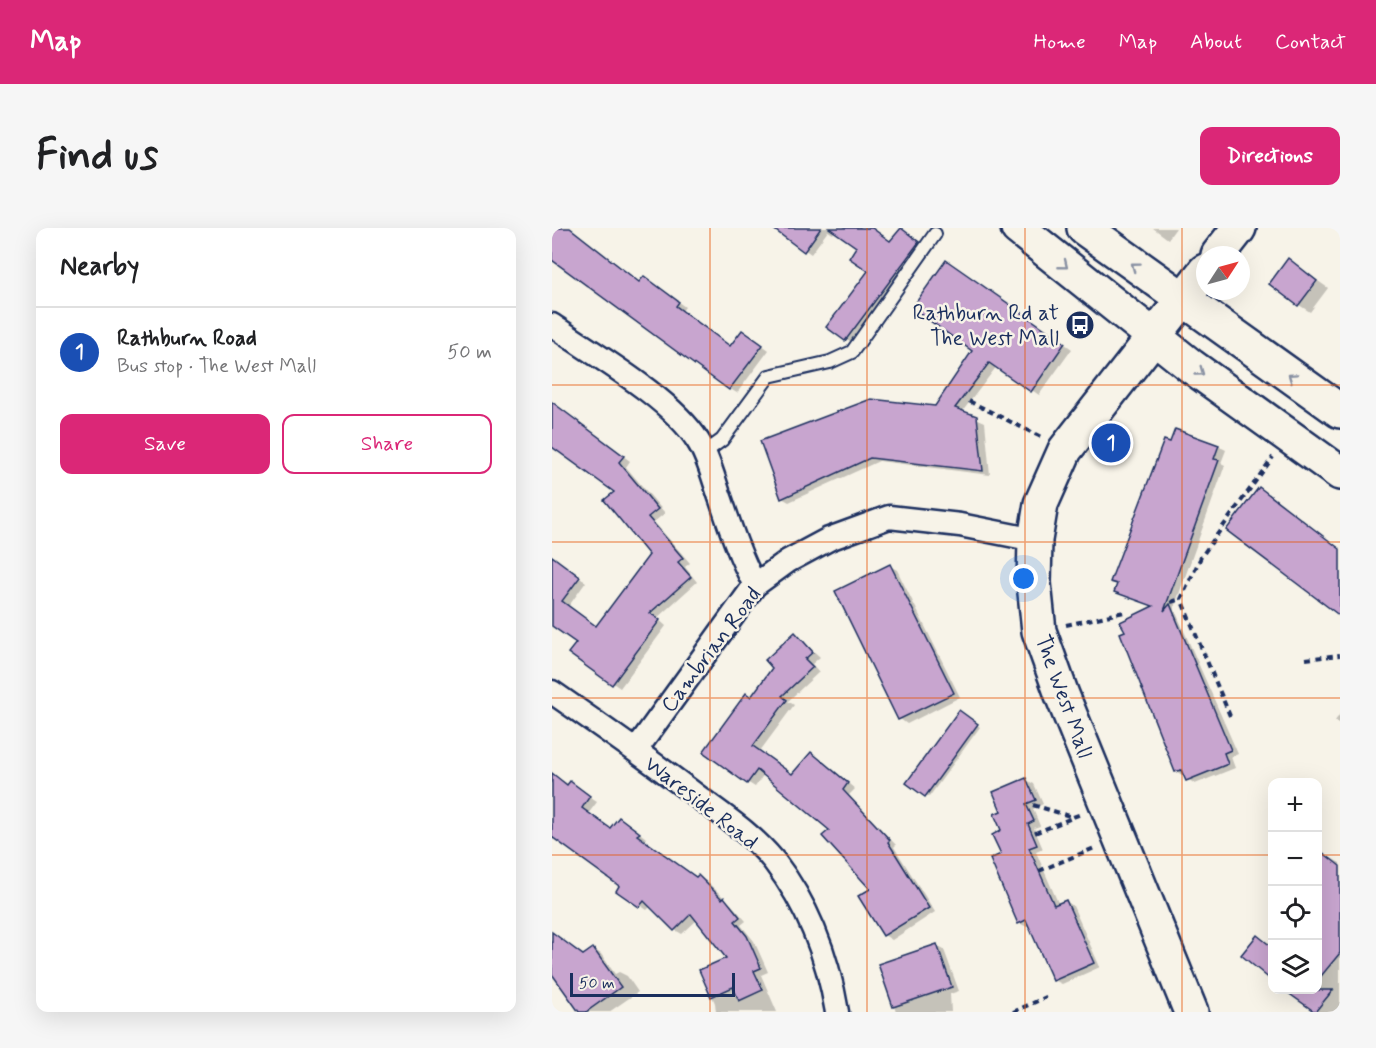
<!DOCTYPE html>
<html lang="en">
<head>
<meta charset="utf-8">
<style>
	:root { --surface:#fff; --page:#f6f6f6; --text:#202124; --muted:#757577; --line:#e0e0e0; --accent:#db2777 }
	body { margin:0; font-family:Mynerve,sans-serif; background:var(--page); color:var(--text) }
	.controls { position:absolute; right:18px; bottom:18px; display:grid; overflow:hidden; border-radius:12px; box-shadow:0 6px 24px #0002 }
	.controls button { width:54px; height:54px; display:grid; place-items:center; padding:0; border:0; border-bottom:2px solid var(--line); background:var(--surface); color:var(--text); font:30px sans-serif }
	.compass { position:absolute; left:644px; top:18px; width:54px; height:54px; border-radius:50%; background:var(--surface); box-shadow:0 6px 24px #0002; rotate:54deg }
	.scale { position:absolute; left:18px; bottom:15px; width:165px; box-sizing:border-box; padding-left:6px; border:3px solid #1b2f5e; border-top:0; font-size:16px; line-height:21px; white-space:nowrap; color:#1b2f5e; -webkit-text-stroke:4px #f7f3e8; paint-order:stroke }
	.you { position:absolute; left:472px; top:351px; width:21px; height:21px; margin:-15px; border:4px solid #fff; border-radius:50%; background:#1a73e8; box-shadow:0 0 0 9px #1a73e833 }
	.badge { display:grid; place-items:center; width:39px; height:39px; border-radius:50%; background:var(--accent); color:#fff; font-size:20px; font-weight:700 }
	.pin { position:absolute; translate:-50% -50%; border:3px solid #fff; box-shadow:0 2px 6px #0006 }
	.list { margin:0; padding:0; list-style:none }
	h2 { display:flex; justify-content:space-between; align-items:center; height:78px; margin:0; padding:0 24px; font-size:26px }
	h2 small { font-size:20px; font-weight:400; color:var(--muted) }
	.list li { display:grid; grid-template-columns:39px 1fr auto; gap:18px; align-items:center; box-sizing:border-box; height:90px; padding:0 24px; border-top:2px solid var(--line) }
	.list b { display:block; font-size:22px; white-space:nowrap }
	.list p { margin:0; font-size:20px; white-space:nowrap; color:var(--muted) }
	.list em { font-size:20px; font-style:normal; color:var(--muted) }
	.actions { display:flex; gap:12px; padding:18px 24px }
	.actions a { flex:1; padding:14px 0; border:2px solid var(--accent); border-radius:12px; text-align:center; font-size:21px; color:var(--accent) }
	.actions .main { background:var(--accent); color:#fff }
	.icon { flex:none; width:33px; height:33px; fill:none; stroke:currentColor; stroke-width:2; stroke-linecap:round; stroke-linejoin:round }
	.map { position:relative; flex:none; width:788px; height:784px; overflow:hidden; border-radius:12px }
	header { display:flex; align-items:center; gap:36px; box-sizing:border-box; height:84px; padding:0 30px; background:var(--accent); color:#fff }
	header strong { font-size:28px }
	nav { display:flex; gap:33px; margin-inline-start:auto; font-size:21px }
	.intro { display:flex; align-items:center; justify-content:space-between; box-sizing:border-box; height:144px; padding:0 36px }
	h1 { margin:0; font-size:42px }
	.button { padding:15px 27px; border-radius:12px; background:var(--accent); color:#fff; font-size:21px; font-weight:700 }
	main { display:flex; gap:36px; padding:0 36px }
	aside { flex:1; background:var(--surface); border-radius:12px; box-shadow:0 6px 24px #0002 }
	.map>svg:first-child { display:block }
	.shadow { fill:#0003 }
	.building { fill:#c8a5cf; stroke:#1b2f5e; stroke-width:1.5 }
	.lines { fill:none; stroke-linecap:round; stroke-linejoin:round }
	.lane-casing { stroke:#1b2f5e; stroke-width:16 }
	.street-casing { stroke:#1b2f5e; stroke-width:27 }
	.secondary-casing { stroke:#1b2f5e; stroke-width:38 }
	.path { stroke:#1b2f5e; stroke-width:4; stroke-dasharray:6 4.5; stroke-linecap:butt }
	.lane { stroke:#f7f3e8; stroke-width:12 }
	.street { stroke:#f7f3e8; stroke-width:22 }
	.secondary { stroke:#f7f3e8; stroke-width:33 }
	.oneway { stroke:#8991a3 }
	.grid { fill:none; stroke:#e8590c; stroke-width:1.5; stroke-opacity:0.55 }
	.labels { text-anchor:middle; stroke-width:5; stroke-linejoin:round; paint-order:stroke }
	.poi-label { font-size:22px; fill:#1b2f5e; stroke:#f7f3e8; text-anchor:end }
	.street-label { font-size:22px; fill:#1b2f5e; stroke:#f7f3e8 }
</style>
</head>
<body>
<header>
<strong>Map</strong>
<nav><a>Home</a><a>Map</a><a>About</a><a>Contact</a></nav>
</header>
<div class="intro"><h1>Find us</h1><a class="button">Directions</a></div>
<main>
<aside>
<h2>Nearby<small></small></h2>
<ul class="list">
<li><span class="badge" style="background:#1a4fb4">1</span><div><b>Rathburn Road</b><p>Bus stop · The West Mall</p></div><em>50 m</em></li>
</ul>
<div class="actions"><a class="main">Save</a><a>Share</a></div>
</aside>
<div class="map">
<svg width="788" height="784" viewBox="0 0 788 784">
	<rect width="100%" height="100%" fill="#f7f3e8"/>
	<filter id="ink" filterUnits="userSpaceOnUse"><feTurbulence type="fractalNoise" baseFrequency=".0167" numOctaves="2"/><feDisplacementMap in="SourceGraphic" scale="12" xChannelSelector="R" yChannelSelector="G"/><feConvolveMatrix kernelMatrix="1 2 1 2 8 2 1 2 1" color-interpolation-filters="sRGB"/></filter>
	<g filter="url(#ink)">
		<g class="shadow">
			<path d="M 6,0 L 17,0 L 88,55 L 99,54 L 133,79 L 130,83 L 179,119 L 198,108 L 217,122 L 185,165 L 178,161 L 0,29 L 0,8 Z"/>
			<path d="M 222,0 L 319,0 L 339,14 L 355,5 L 372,18 L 301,115 L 276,99 L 318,43 L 307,18 L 283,2 L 281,6 L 276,3 L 259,26 Z"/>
			<path d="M 601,0 L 624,0 L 616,11 Z"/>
			<path d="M 736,32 L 776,60 L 758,84 L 747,77 Z"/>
			<path d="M 402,38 L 520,121 L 487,167 L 445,138 L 410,184 L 433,194 L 438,247 L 327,233 L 237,274 L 230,270 L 384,179 L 422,122 Z"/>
			<path d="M 0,175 L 78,233 L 74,239 L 113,285 L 102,294 L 138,335 L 133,339 L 145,354 L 105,390 L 114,398 L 68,460 L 18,425 L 26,415 L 0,396 L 0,332 L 34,354 L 16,379 L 45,400 L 99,327 L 65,264 L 0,217 Z"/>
			<path d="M 666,218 L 674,222 L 669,235 L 673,237 L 622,380 L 686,526 L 679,529 L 683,540 L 643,556 L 624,543 L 603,379 L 572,367 L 567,357 L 560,353 Z"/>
			<path d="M 338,338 L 345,342 L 408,469 L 355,496 L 348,491 L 285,364 Z"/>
			<path d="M 243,406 L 268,429 L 260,436 L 267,444 L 236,473 L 242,477 L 208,523 L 241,547 L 266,530 L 303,561 L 297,567 L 344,617 L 342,619 L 383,684 L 340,712 L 332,707 L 308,668 L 320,661 L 279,602 L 212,546 L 203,559 L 195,554 L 200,471 Z"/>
			<path d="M 410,486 L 428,499 L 377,569 L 356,554 Z"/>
			<path d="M 788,486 L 788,496 L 783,493 Z"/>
			<path d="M 0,546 L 45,574 L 36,586 L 59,602 L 75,595 L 94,610 L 92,613 L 144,650 L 146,649 L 154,653 L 179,676 L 194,693 L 189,697 L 202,713 L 216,744 L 209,747 L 225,784 L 164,784 L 163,775 L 149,743 L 177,731 L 145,692 L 130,706 L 123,702 L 99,678 L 95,682 L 66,662 L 69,658 L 0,607 Z"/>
			<path d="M 474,552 L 482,556 L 491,576 L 481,581 L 488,598 L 482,600 L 491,621 L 484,624 L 507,677 L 514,673 L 521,678 L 548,739 L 510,756 L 502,752 L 478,698 L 475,699 L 467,695 L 451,627 L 451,583 Z"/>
			<path d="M 769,625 L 788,635 L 788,784 L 762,784 L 734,762 L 766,762 L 766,629 Z"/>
			<path d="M 0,705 L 32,728 L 41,721 L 49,726 L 63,746 L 67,744 L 75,748 L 86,764 L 57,784 L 29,784 L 0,743 Z"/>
			<path d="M 706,709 L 719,716 L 720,713 L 720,751 L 691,727 Z"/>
			<path d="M 385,718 L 392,722 L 407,763 L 398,766 L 399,784 L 344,784 L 328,737 Z"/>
		</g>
		<g class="building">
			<path d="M 0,0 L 18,0 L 87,54 L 92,48 L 127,74 L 124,78 L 178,118 L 190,102 L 211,117 L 177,162 L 0,32 Z"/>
			<path d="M 220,0 L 269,0 L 252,24 Z"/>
			<path d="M 277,0 L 320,0 L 338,13 L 349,0 L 367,14 L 293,113 L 274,99 L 316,43 L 297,30 L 304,19 Z"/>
			<path d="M 736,30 L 765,53 L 746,78 L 717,56 Z"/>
			<path d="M 394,32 L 513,115 L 479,164 L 437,135 L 403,180 L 425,188 L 431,243 L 318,230 L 229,271 L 208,213 L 319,171 L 383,178 L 420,123 L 360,80 Z"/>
			<path d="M 0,174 L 72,228 L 67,234 L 106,281 L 96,289 L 131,330 L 126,334 L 139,349 L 98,385 L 108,392 L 60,457 L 16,425 L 24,415 L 0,398 L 0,328 L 28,349 L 10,373 L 44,398 L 97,327 L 52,272 L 62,264 L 0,219 Z"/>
			<path d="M 623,201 L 667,217 L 662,231 L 667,232 L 612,383 L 618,376 L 679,522 L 672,525 L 676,536 L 634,553 L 629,542 L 623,544 L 568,405 L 573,403 L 568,394 L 601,378 L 562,364 L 565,356 L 558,354 L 612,212 L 618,214 Z"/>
			<path d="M 707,259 L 788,321 L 788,388 L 674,302 Z"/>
			<path d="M 338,336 L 402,465 L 346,492 L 283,363 Z"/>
			<path d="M 243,404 L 261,424 L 253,431 L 261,439 L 230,468 L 235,472 L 201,518 L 240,546 L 259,524 L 296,555 L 291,562 L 338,612 L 336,614 L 377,680 L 331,708 L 306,668 L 318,661 L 270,608 L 277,602 L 205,542 L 195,556 L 151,524 L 194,465 L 199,469 L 220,440 L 213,432 Z"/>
			<path d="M 407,482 L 426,496 L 373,569 L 354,555 Z"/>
			<path d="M 0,545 L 15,557 L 18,553 L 38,568 L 30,580 L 58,600 L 67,589 L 88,605 L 85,607 L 144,649 L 146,647 L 170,671 L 172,669 L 188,689 L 183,693 L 195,708 L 209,740 L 202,743 L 211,762 L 187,773 L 181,759 L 159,769 L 147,742 L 174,730 L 139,686 L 122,703 L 92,673 L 87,679 L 64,663 L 67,658 L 0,609 Z"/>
			<path d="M 474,550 L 484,572 L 474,576 L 482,593 L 476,596 L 485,617 L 477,620 L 502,677 L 514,672 L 542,735 L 501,753 L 474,692 L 466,696 L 438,631 L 449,626 L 440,607 L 449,602 L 442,586 L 449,583 L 441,564 Z"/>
			<path d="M 765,620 L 788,638 L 788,725 L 765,753 Z"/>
			<path d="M 0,704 L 31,727 L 41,720 L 69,759 L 34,784 L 27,784 L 0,746 Z"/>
			<path d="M 705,707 L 720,719 L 720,753 L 689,727 Z"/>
			<path d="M 385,716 L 400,759 L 341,779 L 326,736 Z"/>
			<path d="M 732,762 L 781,762 L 763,784 Z"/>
		</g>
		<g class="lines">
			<g class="lane-casing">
				<path id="lane" d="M 152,225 L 170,212 L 217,148 L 278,134 L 300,124 L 383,6"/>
			</g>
			<g class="street-casing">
				<g id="street">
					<path d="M 0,97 C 43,127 119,170 146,213 C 157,230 162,253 169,272 C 179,302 188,329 203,357"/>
					<path d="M 0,464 C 49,498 98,532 145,568 C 172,588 201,607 222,633 C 256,677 276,730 285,784"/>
					<path d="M 84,522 L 203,357 L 236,333 L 277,311 L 337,289 L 408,297 L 483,312"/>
				</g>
			</g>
			<g class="secondary-casing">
				<g id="secondary">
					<path d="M 466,0 L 639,138 L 788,245"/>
					<path d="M 532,0 L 788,183"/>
					<path d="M 666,27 L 687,0"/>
					<path d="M 639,784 L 510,467 L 487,403 L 482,355 L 483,312 L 489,276 L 513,222 L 653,43"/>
				</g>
			</g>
			<g class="path">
				<path d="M 417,173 L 489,209"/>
				<path d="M 619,374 L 629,371"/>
				<path d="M 514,397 L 572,384"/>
				<path d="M 754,431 L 788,427"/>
				<path d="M 678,488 L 629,371 L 649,329 L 721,229"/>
				<path d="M 481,577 L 521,589 L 529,586"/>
				<path d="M 483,605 L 520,590"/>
				<path d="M 487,643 L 545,619"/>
				<path d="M 461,784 L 494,769"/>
			</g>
			<use href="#lane" class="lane"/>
			<use href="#street" class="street"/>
			<use href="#secondary" class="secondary"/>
		</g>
		<defs><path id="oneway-chevron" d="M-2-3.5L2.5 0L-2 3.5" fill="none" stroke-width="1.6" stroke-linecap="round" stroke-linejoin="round" transform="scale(1.5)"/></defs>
		<g class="oneway">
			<use href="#oneway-chevron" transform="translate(512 37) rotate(39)"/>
			<use href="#oneway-chevron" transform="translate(583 38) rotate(-143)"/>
			<use href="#oneway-chevron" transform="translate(648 144) rotate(36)"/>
			<use href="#oneway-chevron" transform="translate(740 149) rotate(-145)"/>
		</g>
	</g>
	<path class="grid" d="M 158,0 L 158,784M 315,0 L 315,784M 473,0 L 473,784M 630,0 L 630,784M 0,157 L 788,157M 0,314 L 788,314M 0,470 L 788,470M 0,627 L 720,627M 766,627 L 788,627"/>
	<defs>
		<g id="bus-disc" transform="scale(1.5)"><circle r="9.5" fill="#1b2f5e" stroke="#f7f3e8"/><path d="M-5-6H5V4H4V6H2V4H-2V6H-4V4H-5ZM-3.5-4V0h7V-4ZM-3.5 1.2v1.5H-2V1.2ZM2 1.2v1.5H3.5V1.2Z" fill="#fff"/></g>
	</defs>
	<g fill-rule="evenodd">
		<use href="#bus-disc" x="528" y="97"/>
	</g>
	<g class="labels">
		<g class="poi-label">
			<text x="507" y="92">Rathburn Rd at<tspan x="507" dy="25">The West Mall</tspan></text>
		</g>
		<g class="street-label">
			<text transform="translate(158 421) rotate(-53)" y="8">Cambrian Road</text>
			<text transform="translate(513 468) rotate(70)" y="8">The West Mall</text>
			<text transform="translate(150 574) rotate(38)" y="8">Wareside Road</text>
		</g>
	</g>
</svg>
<div class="controls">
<button>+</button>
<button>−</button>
<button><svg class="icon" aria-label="locate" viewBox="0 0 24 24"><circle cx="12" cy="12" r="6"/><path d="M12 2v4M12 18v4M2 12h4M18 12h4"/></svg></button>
<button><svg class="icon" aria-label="layers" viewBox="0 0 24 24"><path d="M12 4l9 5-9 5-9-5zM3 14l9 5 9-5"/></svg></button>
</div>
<svg class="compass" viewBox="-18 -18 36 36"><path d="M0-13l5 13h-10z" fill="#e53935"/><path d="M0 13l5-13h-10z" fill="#757577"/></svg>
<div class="scale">50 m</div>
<div class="you"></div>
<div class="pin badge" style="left:559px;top:215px;background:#1a4fb4">1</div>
</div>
</main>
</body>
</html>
